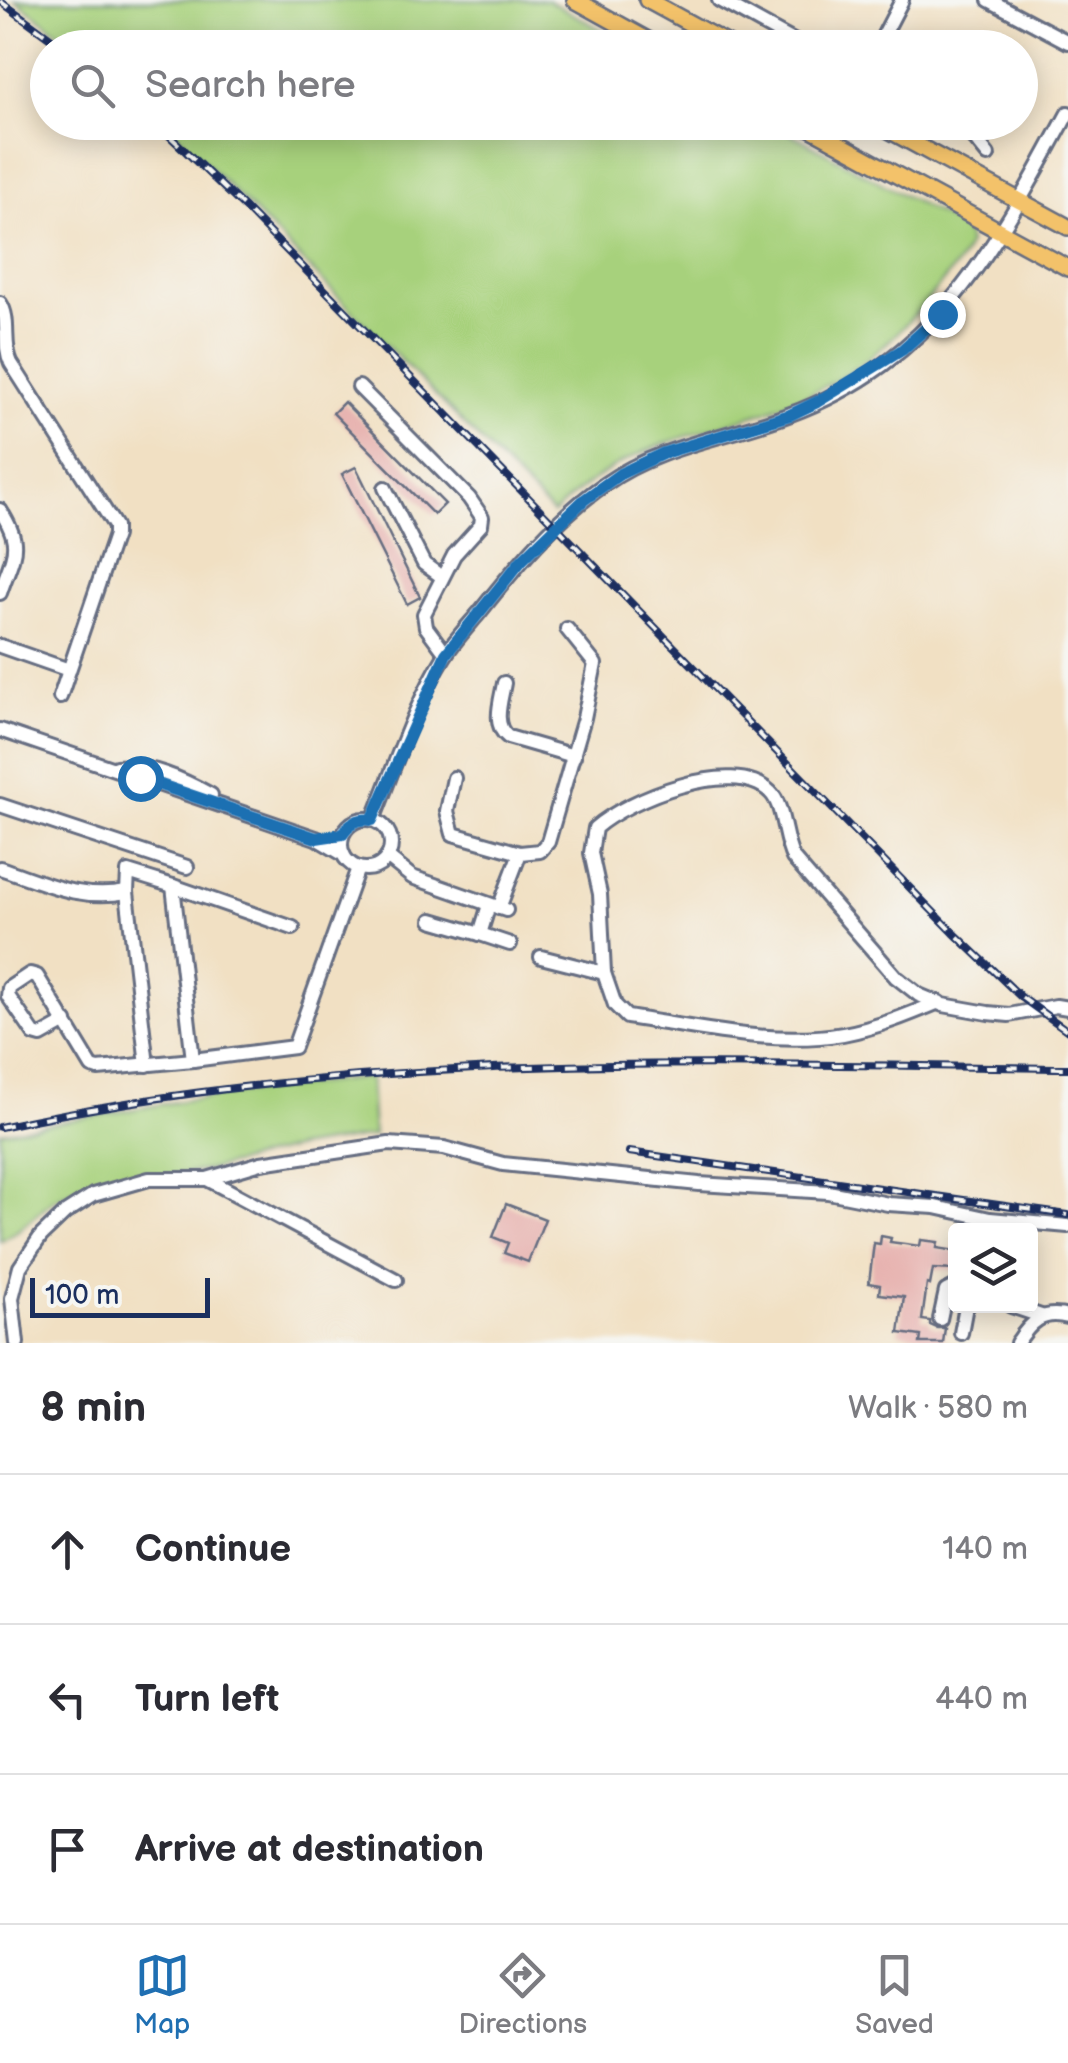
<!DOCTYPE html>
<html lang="en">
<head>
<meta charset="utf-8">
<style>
	:root { --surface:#fff; --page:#f2f2f3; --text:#2b2b33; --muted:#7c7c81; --line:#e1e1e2; --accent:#1f6fb2 }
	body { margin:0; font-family:"Balsamiq Sans",sans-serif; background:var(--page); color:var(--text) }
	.controls { position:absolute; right:30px; bottom:30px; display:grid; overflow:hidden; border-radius:10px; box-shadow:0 5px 25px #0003 }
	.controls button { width:90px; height:90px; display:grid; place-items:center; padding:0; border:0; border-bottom:2px solid var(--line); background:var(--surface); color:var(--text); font:50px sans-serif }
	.scale { position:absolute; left:30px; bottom:25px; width:180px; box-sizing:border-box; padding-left:10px; border:5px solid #1b2f5e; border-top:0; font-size:28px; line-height:35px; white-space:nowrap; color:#1b2f5e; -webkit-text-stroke:8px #f6f6f2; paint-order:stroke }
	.stop { position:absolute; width:30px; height:30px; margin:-22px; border:8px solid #1f6fb2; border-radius:50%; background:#fff }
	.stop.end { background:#1f6fb2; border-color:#fff; box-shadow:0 2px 10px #0008 }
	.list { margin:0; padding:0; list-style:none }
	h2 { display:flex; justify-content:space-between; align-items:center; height:130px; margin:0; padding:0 40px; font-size:42px }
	h2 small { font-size:32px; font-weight:400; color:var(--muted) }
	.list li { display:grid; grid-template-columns:65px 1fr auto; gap:30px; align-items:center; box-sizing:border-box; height:150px; padding:0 40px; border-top:2px solid var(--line) }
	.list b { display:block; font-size:38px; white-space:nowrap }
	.list em { font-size:32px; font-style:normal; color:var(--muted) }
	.icon { flex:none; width:55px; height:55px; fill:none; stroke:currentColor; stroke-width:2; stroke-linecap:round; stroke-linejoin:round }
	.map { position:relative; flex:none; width:1068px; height:1343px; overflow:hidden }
	.search { position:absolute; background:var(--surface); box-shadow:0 5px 25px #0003; left:30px; right:30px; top:30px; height:110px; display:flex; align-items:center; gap:25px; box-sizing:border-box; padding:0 35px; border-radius:55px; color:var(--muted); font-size:38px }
	.sheet { height:580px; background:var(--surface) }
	nav { display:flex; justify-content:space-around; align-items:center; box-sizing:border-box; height:140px; border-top:2px solid var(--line); background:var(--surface); font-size:28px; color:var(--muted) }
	nav a { display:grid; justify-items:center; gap:5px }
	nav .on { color:var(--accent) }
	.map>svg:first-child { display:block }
	.green { fill:#a7d17c; stroke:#61806d; stroke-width:2.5 }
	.building { fill:#e6aeab }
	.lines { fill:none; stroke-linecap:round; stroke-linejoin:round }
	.minor-casing { stroke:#666d81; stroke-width:18 }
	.major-casing { stroke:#666d81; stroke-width:20 }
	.minor { stroke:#fff; stroke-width:12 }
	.major { stroke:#f3c26a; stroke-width:15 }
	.rail-casing { stroke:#1b2f5e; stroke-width:8 }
	.rail { stroke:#f6f6f2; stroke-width:4; stroke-dasharray:11; stroke-linecap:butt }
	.route { stroke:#1f6fb2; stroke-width:12 }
</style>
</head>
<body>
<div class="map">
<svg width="1068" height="1343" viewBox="0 0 1068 1343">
	<rect width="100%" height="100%" fill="#f6f6f2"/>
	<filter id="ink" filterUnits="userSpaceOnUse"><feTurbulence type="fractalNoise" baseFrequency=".01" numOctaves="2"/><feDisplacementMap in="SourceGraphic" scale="20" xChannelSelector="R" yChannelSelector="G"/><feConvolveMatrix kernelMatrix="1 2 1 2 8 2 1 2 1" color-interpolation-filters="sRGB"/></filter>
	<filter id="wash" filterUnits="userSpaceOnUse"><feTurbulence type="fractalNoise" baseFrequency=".0048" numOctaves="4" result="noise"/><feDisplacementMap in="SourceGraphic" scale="40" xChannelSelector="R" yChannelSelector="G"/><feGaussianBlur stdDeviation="2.25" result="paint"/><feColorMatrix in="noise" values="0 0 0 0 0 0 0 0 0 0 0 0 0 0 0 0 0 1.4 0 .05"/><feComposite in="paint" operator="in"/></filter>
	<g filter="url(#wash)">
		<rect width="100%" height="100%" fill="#f1e0c3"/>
		<g class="green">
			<path d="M 15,0 L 547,0 L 634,47 L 79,47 Z"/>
			<path d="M 166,123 L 771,123 L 964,228 L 969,243 C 962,263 942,281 929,298 C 890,346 849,379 791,402 C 699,438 628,439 553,514 Z"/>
			<path d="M 370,1077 L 373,1136 L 297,1148 L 208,1170 L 79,1188 L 53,1200 L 17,1231 L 0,1241 L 0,1132 L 187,1100 Z"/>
		</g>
		<g id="blocks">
			<g class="building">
				<path d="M 344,402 L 445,504 L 434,515 L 333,413 Z"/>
				<path d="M 356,467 L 420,597 L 407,604 L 342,474 Z"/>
				<path d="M 506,1204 L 545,1219 L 528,1262 L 504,1253 L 508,1243 L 493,1237 Z"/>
				<path d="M 881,1236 L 891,1238 L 890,1242 L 920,1246 L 921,1240 L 938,1242 L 937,1248 L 956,1251 L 956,1270 L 933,1269 L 930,1285 L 927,1284 L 922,1320 L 930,1321 L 930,1325 L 937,1328 L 945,1328 L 943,1343 L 920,1343 L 921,1336 L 899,1333 L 904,1297 L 879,1294 L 880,1285 L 869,1283 L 874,1243 L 880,1244 Z"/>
			</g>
		</g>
	</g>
	<g filter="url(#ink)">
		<use href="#blocks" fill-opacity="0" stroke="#666d81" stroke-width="2.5"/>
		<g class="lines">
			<g class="minor-casing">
				<g id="minor">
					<path d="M 719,0 L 806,48"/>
					<path d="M 989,0 L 1068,42"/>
					<path d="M 877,48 L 902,0"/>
					<path d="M 945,122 L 975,139 L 988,155"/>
					<path d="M 0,303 C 11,319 2,344 11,363 L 115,526 L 115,535 L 60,697"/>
					<path d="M 359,387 L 469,498 L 482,517 L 481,525 L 454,555 L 424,614 L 426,627 L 446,654"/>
					<path d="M 385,488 L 424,564 L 442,577"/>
					<path d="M 0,510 C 24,547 13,554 0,593"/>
					<path d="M 0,646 L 69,670"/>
					<path d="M 504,683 C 501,701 492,725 508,737 L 574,756"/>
					<path d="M 0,730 L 316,838 L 343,854"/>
					<path d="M 116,767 C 150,764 182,779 211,795"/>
					<path d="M 454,778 L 447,811 L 453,834 L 520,853"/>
					<path d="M 0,805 L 187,867"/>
					<circle cx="366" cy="844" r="25"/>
					<path d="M 373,820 C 395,766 414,705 446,654 C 455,640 468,626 479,613 C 516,566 556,518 605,484 C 660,445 727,438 788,415 C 938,360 997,244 1068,113"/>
					<path d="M 387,857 L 412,877 L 506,910"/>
					<path d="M 0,868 C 45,883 79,901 127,892"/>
					<path d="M 499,908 L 520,853 L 540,851 L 548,842 L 584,718 L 595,664 L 567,629"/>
					<path d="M 432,920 L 480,934 L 489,905"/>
					<path d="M 293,928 L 173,886 L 193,1060 L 294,1047 L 358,868"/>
					<path d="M 480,934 L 510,944"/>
					<path d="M 541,957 L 604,973 L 615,1005 L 627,1017 C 696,1027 773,1046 843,1034 C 876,1028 908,1015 939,1002"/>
					<path d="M 604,973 L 600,894 L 591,853 L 595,828 C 628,799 733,756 770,792 C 784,805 783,838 793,858 L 896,977 L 919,995 L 943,1005 L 988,1013 L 1009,1015 L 1056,1006 L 1068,1008"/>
					<path d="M 66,1022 L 41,1036 L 34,1034 L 8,996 L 9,988 L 30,974 L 37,976 L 92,1067 L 98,1069 L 193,1060"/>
					<path d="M 147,1065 L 127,892 L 128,872 L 173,886"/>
					<path d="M 207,1179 L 396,1280"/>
					<path d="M 1011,1306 L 1041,1316"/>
					<path d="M 940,1319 L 946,1291 L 956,1286"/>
					<path d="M 961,1333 L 966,1306"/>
					<path d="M 17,1343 L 12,1298 L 20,1267 L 41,1236 L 65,1213 L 93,1195 L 149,1179 L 207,1179 L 261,1163 L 389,1144 L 444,1148 L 503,1164 L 699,1184 L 828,1192 L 888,1204 L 935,1207 L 990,1219 L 1068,1226"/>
					<path d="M 1017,1343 C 1031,1322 1042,1310 1068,1317"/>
				</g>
			</g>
			<g class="major-casing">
				<g id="major">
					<path d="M 575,0 L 662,48"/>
					<path d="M 647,0 L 735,48"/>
					<path d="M 799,122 L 1068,268"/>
					<path d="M 874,122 L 1068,227"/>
				</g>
			</g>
			<use href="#minor" class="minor"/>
			<use href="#major" class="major"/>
			<g class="rail-casing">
				<g id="rail">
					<path d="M 0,1 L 64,48"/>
					<path d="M 155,122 L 244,207 L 954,933 L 1021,997 L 1068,1031"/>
					<path d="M 0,1127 C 356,1049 707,1064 1068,1068"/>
					<path d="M 629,1152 L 1068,1215"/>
				</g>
			</g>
			<use href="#rail" class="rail"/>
		</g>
	</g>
	<g class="lines" filter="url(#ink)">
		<path class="route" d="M 140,778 L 316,838 L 343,834 C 349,822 360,818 372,820 L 446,654 L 521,561 L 584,500 L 620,474 L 664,453 L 790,415 L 817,402 L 902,350 L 942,314"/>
	</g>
</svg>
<div class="controls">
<button><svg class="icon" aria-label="layers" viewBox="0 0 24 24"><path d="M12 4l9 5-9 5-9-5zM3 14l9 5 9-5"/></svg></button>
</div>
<div class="scale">100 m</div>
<div class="stop" style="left:140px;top:778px"></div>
<div class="stop end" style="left:942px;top:314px"></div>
<div class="search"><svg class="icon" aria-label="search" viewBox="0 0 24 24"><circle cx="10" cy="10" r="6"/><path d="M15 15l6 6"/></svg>Search here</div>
</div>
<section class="sheet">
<h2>8 min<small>Walk · 580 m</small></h2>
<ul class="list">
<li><svg class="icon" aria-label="ahead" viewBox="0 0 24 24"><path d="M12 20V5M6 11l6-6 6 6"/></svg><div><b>Continue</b></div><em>140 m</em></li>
<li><svg class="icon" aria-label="left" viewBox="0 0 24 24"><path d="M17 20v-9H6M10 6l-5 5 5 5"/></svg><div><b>Turn left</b></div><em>440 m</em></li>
<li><svg class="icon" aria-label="arrive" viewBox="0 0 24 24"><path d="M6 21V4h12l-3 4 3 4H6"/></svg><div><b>Arrive at destination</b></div></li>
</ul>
</section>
<nav>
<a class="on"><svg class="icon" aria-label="map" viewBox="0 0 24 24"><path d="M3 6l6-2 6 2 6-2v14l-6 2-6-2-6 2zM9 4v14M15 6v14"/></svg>Map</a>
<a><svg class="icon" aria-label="directions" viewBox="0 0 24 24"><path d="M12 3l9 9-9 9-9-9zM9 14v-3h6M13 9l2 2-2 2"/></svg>Directions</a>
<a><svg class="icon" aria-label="saved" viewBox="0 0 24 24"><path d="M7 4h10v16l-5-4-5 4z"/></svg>Saved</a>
</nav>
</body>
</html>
